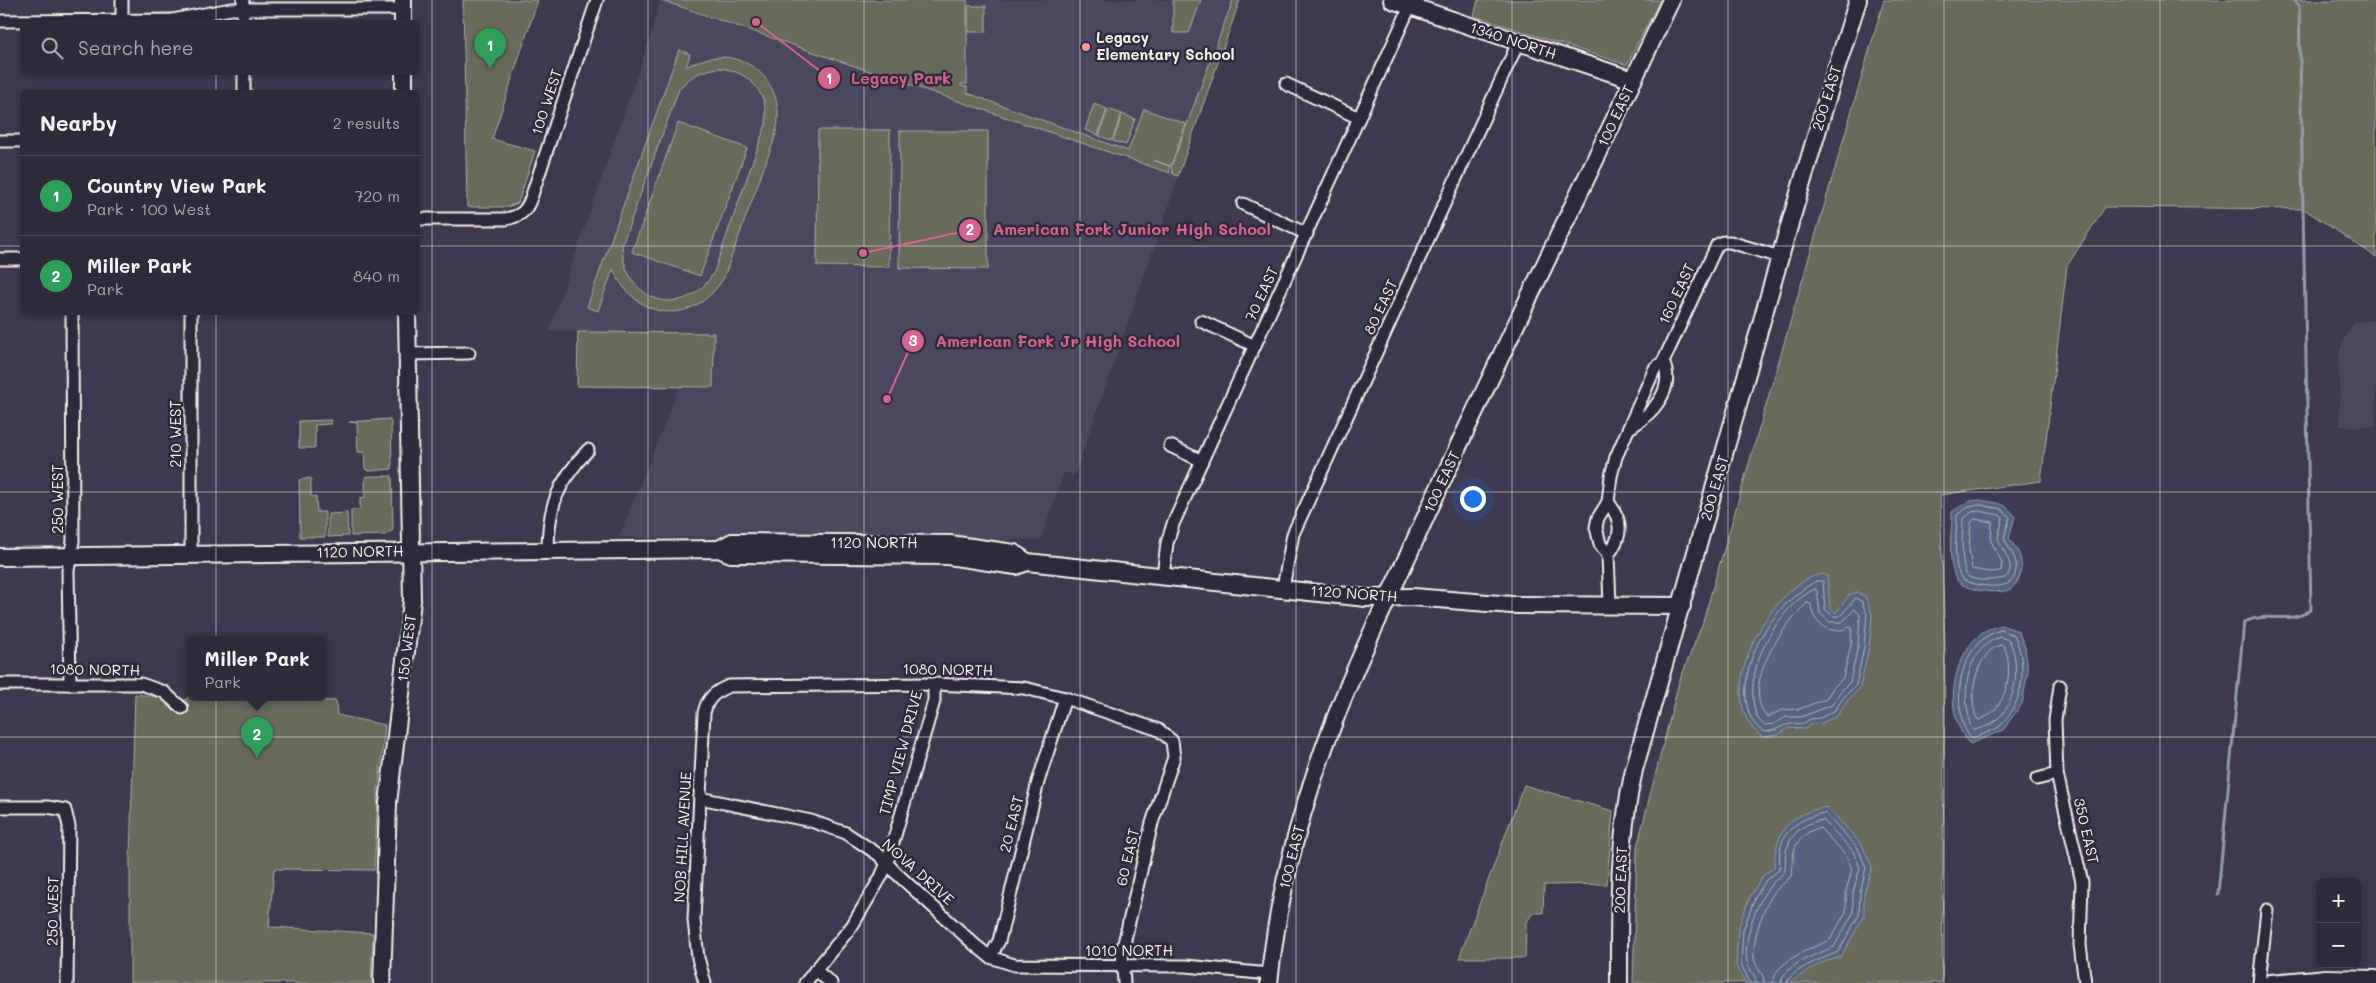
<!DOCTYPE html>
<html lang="en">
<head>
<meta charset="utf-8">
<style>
	:root { --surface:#2e2b3b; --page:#363342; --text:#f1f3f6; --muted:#a7a7af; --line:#494755; --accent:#ff9aa2 }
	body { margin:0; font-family:Mali,sans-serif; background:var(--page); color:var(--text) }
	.controls { position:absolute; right:15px; bottom:15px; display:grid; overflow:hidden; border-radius:8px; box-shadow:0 2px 8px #0003 }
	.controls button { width:45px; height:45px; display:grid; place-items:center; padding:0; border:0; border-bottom:1px solid var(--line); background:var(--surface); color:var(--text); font:25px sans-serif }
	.you { position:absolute; left:1472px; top:498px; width:18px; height:18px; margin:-12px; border:4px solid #fff; border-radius:50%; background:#1a73e8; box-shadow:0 0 0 8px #1a73e833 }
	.badge { display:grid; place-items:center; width:32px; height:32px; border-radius:50%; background:var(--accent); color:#fff; font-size:16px; font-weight:700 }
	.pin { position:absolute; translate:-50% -41px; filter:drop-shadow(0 1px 2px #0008) }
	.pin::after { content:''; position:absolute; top:26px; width:18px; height:15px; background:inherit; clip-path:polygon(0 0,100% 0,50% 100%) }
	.popup { position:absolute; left:187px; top:636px; width:140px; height:65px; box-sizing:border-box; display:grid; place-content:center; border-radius:8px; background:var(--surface); filter:drop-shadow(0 1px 4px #0005); font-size:16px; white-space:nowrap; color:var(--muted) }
	.popup b { font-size:19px; color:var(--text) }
	.popup::after { content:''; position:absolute; left:50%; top:100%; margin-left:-10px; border:10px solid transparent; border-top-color:var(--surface) }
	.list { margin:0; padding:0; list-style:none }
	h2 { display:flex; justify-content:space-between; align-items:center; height:65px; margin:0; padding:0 20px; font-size:21px }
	h2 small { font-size:16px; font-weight:400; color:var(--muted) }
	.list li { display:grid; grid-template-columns:32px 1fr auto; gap:15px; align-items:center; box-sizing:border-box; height:80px; padding:0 20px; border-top:1px solid var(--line) }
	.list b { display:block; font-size:19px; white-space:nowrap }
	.list p { margin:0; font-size:16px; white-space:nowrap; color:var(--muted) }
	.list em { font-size:16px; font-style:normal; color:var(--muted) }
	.icon { flex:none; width:28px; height:28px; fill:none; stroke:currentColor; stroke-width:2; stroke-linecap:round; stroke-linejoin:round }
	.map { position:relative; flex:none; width:2376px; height:983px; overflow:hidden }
	.search { position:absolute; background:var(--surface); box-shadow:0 2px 8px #0003; left:20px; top:20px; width:400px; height:55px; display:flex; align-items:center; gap:12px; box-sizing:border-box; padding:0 18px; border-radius:8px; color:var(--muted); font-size:19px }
	.panel { position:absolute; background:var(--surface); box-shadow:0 2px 8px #0003; left:20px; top:90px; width:400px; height:225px; border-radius:8px }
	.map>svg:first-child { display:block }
	.built { fill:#4c475f }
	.green { fill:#696a5c; stroke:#aeaea2; fill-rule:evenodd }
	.water { fill:#54637e; stroke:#949ca8 }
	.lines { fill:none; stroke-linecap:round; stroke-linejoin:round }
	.shore { stroke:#b4b8be; stroke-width:1 }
	.stream { stroke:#949ca8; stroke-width:3 }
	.street-casing { stroke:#f4f1e8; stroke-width:15 }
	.secondary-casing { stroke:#f4f1e8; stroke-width:20 }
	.street { stroke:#2f2a3d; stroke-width:11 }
	.secondary { stroke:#2f2a3d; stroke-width:16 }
	.grid { fill:none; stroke:#f4f1e8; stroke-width:1; stroke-opacity:0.55 }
	.poi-dot { fill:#ff9aa2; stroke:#2f2a3d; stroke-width:2 }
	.labels { text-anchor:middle; stroke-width:5; stroke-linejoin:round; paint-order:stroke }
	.poi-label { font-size:15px; font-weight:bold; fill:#f4f1e8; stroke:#2f2a3d; text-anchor:start }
	.street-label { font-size:15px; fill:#f4f1e8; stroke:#2f2a3d }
	.leader { fill:none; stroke:#d4648c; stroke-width:2 }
	.callout-dot { fill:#d4648c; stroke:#2f2a3d; stroke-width:2 }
	.mark-label { font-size:15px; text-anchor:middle; font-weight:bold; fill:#fff }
	.callout-label { font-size:16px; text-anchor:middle; font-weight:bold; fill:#d4648c; stroke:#2f2a3d; stroke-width:5; stroke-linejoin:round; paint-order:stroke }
</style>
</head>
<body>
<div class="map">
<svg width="2376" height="983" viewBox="0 0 2376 983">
	<rect width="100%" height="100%" fill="#3e394f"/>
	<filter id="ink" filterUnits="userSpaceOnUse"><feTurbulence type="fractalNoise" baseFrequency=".02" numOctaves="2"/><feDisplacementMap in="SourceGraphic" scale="10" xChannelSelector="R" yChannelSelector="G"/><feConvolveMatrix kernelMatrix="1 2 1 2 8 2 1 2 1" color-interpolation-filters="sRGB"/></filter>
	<g filter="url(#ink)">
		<g class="built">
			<path d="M 796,0 L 1240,0 L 1075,475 L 1064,472 L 1041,540 L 619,537 L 679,388 L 577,388 L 577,332 L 549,331 L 652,32 L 660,1 L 783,43 Z"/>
			<path d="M 2376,319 L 2376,426 L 2340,426 L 2339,355 L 2342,343 L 2354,323 Z"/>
		</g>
		<g class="green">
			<path d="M 463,0 L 538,0 L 492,139 L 535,151 L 518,203 L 507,207 L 467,207 Z"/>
			<path d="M 660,0 L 967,0 L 967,84 L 961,84 L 961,86 L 967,87 L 967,93 L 1128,151 L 1144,109 L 1186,124 L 1171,166 L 1153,160 L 1169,166 L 1170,173 Z"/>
			<path d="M 1173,0 L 1201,0 L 1189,33 L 1173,33 Z"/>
			<path d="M 1233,0 L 1240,0 L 1178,176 L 1173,174 L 1171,167 Z"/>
			<path d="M 1478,0 L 1660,0 L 1627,65 L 1474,16 Z"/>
			<path d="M 1884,0 L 2376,0 L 2376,257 L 2304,209 L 2105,207 L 2067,266 L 2041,481 L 1940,495 L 1945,646 L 1942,983 L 1633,983 L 1637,847 L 1679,682 L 1702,625 Z"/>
			<rect x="968" y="6" width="18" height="26"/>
			<path d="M 679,50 L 690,54 L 686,67 C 706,56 727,53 748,64 C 766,73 778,94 778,114 C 779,134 768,154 762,173 C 749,208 737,242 724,277 C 694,328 636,321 613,269 L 598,311 L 587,307 ZM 720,68 C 751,72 768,93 766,124 L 714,272 C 685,323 623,302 622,245 L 679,89 C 691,75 702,70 720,68 Z"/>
			<path d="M 1094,104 L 1107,109 L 1098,135 L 1085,130 Z"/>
			<path d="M 1108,109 L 1122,114 L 1112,140 L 1099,136 Z"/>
			<path d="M 1122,114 L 1135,119 L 1126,145 L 1113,141 Z"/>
			<path d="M 678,123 L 747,148 L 700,276 L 632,252 Z"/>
			<path d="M 818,130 L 890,130 L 889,267 L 817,266 Z"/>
			<path d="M 900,131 L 988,131 L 988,269 L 899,268 Z"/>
			<path d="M 578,332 L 714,333 L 713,387 L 577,386 Z"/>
			<path d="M 389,419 L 391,422 L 392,469 L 370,471 L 365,469 L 364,452 L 358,452 L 357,423 L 349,422 Z"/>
			<path d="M 331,420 L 331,424 L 315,425 L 315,448 L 299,448 L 299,421 Z"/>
			<path d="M 370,476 L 392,476 L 393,530 L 385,535 L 351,536 L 351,510 L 360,509 L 360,498 L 365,497 L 365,477 Z"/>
			<path d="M 311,478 L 311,496 L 316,497 L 317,512 L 325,512 L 325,537 L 300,537 L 299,480 Z"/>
			<path d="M 347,513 L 348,536 L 328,537 L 328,514 Z"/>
			<path d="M 135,694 L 185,700 L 191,695 L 336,701 L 337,715 L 385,725 L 378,792 L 374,870 L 274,869 L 269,927 L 373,933 L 371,983 L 130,983 L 130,858 Z"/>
			<path d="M 1524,785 L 1613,811 L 1607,884 L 1544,885 L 1543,913 L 1533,913 L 1526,923 L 1525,958 L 1459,958 Z"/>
		</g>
		<g class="water">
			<path d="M 1981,500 C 1995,503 2008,503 2015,517 L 2009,538 C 2012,543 2017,548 2019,554 C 2024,564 2021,582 2011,589 C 1999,595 1960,591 1955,577 C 1947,557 1952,533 1952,512 L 1968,501 Z"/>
			<path d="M 1822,574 L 1827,576 L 1830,608 L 1836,613 L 1849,595 L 1857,592 L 1866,598 L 1872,614 L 1869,647 L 1860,688 L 1848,700 L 1837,716 L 1822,723 L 1811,724 L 1805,729 L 1788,728 L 1778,735 L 1763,737 C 1707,701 1769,584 1822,574 Z"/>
			<path d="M 2001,625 L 2018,631 L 2025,647 L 2028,671 L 2022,704 L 2003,730 L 1970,744 C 1944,717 1950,663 1977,637 C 1983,630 1992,628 2001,625 Z"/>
			<path d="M 1827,807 L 1862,845 L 1872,867 L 1864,894 L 1864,916 L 1841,957 L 1821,963 L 1788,983 L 1746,983 L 1736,966 L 1738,929 L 1750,896 L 1763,876 L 1774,867 C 1776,829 1789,814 1827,807 Z"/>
		</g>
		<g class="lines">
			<g class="shore">
				<path d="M 1981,505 L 2001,509 L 2010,517 L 2004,538 C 2008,549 2018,557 2016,570 C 2015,575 2013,580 2009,583 C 2000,589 1967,586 1961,577 C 1952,565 1957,530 1957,515 L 1970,506 Z"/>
				<path d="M 1980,511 L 1999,515 L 2003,518 L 1998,537 C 2000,551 2019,565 2005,578 C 1995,580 1978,582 1969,577 C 1959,571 1963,529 1963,519 L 1972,512 Z"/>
				<path d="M 1975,519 L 1992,522 L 1991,541 L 2002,562 L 2001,571 L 1989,572 L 1972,569 L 1969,550 L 1971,523 Z"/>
				<path d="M 1816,581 L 1823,581 L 1825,609 L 1833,616 L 1840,616 L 1856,598 L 1862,602 L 1867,615 L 1864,647 L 1856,685 L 1844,697 L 1834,711 L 1820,718 L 1810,719 L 1803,724 C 1782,722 1782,730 1764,732 C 1752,725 1748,714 1746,700 C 1742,653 1776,603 1816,581 Z"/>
				<path d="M 1815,589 L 1817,591 L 1820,613 L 1830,622 L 1842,622 L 1855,609 L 1860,615 L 1858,646 L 1850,682 L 1839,693 L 1832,705 L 1801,717 L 1786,717 L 1774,724 L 1765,725 C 1755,719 1754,709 1753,698 C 1749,661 1780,605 1815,589 Z"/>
				<path d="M 1807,603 L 1811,604 C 1812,624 1831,637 1849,627 L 1852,628 L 1851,645 L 1843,678 L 1833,688 L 1826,699 L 1799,709 L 1782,710 L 1767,717 C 1740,685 1783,625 1807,603 Z"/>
				<path d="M 2001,630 L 2014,635 C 2028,663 2024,704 2000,726 C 1994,731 1979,736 1972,738 C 1964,731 1963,723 1961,713 C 1955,682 1966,639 2001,630 Z"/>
				<path d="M 2000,637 L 2009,640 C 2021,663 2017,705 1995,721 C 1990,726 1979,729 1973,730 C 1969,726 1969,718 1968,712 C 1962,685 1970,646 2000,637 Z"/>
				<path d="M 2000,645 L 2004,646 C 2015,670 2006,713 1978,720 C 1966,701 1976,652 2000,645 Z"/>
				<path d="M 1750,983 L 1741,964 L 1743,930 L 1755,898 L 1766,880 L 1779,870 C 1780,863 1779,856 1780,850 C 1783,828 1805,816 1825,813 L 1858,848 L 1866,868 L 1860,893 L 1859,915 L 1838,952 C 1827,957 1789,970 1787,983"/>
				<path d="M 1756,983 C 1756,975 1749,970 1747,962 C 1743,939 1756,903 1770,886 C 1774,880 1780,878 1784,872 C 1787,865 1784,856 1787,848 C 1792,832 1806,822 1823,820 L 1853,851 L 1860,868 L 1853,892 L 1853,913 L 1834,947 C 1820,953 1782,965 1781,983"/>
				<path d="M 1764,983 C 1764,974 1758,970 1755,962 C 1749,944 1765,902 1777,889 C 1782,884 1787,882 1791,876 C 1794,868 1792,859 1794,851 C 1797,840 1809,829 1820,828 L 1846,855 L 1852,869 L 1846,891 L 1846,912 L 1830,940 C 1812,948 1774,961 1773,983"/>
			</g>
			<path class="stream" d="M 2218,894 L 2244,622 C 2270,610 2287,626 2311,610 L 2299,6 L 2294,0"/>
			<g class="street-casing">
				<g id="street">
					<path d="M 122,0 L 122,21"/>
					<path d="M 243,0 L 243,22"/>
					<path d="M 0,21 L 172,20 L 231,9 L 403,9"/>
					<path d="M 244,72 L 244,92"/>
					<path d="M 1286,84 L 1359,118"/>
					<path d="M 0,141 L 22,141"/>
					<path d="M 1243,204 L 1307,234"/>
					<path d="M 418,219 L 506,219 C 520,216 526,212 531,198 L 597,0"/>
					<path d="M 0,259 L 22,259"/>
					<path d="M 191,312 L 191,555"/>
					<path d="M 1201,321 L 1255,346"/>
					<path d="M 407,354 L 469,353"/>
					<path d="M 1631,427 C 1652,414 1676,389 1663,362"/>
					<path d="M 1170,446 L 1202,461"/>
					<path d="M 1608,502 C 1623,521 1623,536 1608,555"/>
					<path d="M 548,550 C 548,506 558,482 588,450"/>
					<path d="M 1163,576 L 1167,543 L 1173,524 L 1413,0"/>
					<path d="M 1283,588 L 1293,534 L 1518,43"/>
					<path d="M 1610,605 L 1608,555 L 1600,544 L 1596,527 L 1598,518 L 1608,502 L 1611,476 L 1616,457 L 1655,368 L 1663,362 L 1717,245 L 1723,242 L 1730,242 L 1780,257"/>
					<path d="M 0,684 L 141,684 L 164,692 L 182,708"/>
					<path d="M 70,684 L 68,571 L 73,541 L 72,312"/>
					<path d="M 2060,686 L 2055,720 L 2057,774 L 2082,882 L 2080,945 L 2085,983"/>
					<path d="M 2037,779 L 2057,774"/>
					<path d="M 700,798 L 811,821 L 846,833 L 879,855 L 896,873 L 975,945 L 990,957 L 1014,965 L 1186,966 L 1269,974"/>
					<path d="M 0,807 L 48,807 L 65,810 L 69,826 L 67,983"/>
					<path d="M 990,957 L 999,941 L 1038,782 L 1065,698"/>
					<path d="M 815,970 L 831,983"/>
					<path d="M 705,983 L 698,958 L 694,920 L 704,713 C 707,698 716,691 729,686 L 934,684 L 1024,688 L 1065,698 L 1159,730 L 1172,741 L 1174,757 L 1152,823 L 1122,952 L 1124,983"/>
					<path d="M 805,983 L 852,926 L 881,877 L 887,863 L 934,701 L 934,684"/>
					<path d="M 2259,983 L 2267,910"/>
				</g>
			</g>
			<g class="secondary-casing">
				<g id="secondary">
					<path d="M 403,0 L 403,22"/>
					<path d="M 1392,0 L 1633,80"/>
					<path d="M 404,72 L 404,92"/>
					<path d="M 719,549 L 732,542 L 950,544 L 1014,553 L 1027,562"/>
					<path d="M 0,557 L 719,549 L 731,554 L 948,556 L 1016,566 L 1027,562 L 1366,598 L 1413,597 L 1512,605 L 1682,606"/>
					<path d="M 382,983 L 388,803 L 412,601 L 407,312"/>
					<path d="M 1269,983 C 1278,893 1302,803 1335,719 C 1358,657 1389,598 1416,538 C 1498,357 1587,180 1671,0"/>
					<path d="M 1619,983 C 1619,911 1618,840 1634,770 L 1780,257 L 1829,92 L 1858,0"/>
					<path d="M 2271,983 L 2326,978 L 2376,979"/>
				</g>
			</g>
			<use href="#street" class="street"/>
			<use href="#secondary" class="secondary"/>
		</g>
	</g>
	<path class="grid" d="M 216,0 L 216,22M 432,0 L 432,983M 648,0 L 648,983M 864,0 L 864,983M 1080,0 L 1080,983M 1296,0 L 1296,983M 1512,0 L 1512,983M 1728,0 L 1728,983M 1944,0 L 1944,983M 2160,0 L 2160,983M 216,72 L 216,92M 0,246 L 22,246M 418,246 L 2376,246M 216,312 L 216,983M 0,492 L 2376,492M 0,737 L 2376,737"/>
	<circle class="poi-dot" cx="1086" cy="47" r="5"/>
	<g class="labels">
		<g class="poi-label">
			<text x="1096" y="43">Legacy<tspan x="1096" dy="17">Elementary School</tspan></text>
		</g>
		<g class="street-label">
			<text transform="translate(1513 41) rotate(18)" y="5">1340 NORTH</text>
			<text transform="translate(1827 98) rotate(-73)" y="5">200 EAST</text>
			<text transform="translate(547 102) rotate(-72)" y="5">100 WEST</text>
			<text transform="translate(1616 116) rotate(-65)" y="5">100 EAST</text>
			<text transform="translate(1262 294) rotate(-65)" y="5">70 EAST</text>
			<text transform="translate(1677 294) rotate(-65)" y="5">160 EAST</text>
			<text transform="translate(1381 307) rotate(-65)" y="5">80 EAST</text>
			<text transform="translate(176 434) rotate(-90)" y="5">210 WEST</text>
			<text transform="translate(1442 482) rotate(-65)" y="5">100 EAST</text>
			<text transform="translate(1715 488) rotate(-74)" y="5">200 EAST</text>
			<text transform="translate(58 499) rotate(-90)" y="5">250 WEST</text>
			<text x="874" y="548">1120 NORTH</text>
			<text transform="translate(360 552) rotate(-1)" y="5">1120 NORTH</text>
			<text transform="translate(1354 594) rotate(4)" y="5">1120 NORTH</text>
			<text transform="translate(407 648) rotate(-83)" y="5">150 WEST</text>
			<text transform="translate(95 670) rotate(1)" y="5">1080 NORTH</text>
			<text transform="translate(948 670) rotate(1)" y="5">1080 NORTH</text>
			<text transform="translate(901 753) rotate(-75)" y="5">TIMP VIEW DRIVE</text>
			<text transform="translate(1012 824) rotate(-76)" y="5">20 EAST</text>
			<text transform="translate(2086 831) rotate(77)" y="5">350 EAST</text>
			<text transform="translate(683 837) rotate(-87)" y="5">NOB HILL AVENUE</text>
			<text transform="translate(1128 857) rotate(-77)" y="5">60 EAST</text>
			<text transform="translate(1292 857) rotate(-76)" y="5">100 EAST</text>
			<text transform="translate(918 872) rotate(42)" y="5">NOVA DRIVE</text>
			<text transform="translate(1621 880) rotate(-88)" y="5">200 EAST</text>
			<text transform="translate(53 911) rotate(-89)" y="5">250 WEST</text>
			<text x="1129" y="956">1010 NORTH</text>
		</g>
	</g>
	<path class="leader" d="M756 22L829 78M863 253L970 230M887 399L913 341"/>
	<g class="callout-dot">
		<circle cx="756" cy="22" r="5"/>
		<circle cx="863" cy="253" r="5"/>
		<circle cx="887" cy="399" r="5"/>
		<circle cx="829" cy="78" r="12"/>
		<circle cx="970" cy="230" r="12"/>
		<circle cx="913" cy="341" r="12"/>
	</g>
	<g class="mark-label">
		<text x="829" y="84">1</text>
		<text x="970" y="235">2</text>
		<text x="913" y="346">3</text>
	</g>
	<g class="callout-label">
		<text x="901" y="84">Legacy Park</text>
		<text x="1132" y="235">American Fork Junior High School</text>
		<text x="1058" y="347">American Fork Jr High School</text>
	</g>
</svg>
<div class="controls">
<button>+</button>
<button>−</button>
</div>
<div class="you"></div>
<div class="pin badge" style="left:490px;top:69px;background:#2e9e5b">1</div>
<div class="pin badge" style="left:257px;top:758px;background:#2e9e5b">2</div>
<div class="popup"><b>Miller Park</b>Park</div>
<div class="search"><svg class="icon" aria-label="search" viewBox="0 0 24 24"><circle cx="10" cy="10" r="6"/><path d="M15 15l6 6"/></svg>Search here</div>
<section class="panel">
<h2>Nearby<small>2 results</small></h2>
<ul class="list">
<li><span class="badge" style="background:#2e9e5b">1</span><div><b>Country View Park</b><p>Park · 100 West</p></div><em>720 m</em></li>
<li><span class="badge" style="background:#2e9e5b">2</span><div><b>Miller Park</b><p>Park</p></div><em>840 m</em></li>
</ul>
</section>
</div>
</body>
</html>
